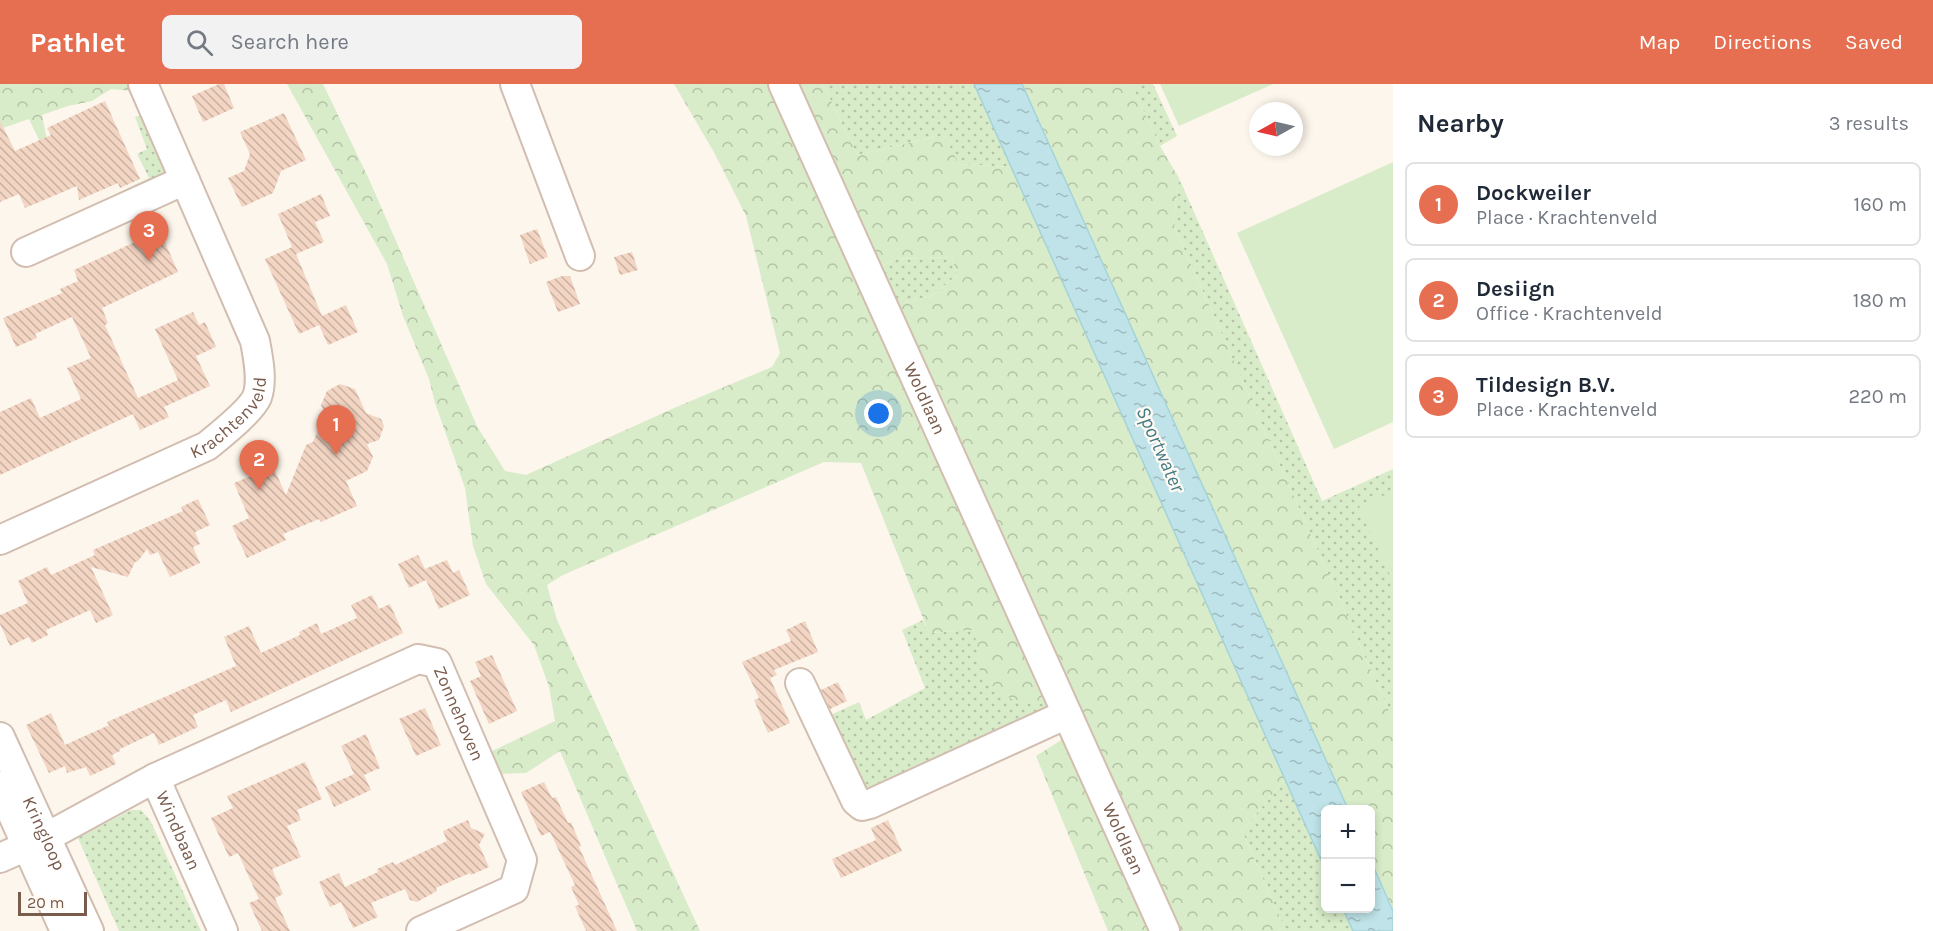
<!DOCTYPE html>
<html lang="en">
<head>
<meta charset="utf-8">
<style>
	:root { --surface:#fff; --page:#f2f2f3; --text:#1f2937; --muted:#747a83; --line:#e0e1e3; --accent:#e76f51 }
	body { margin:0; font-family:Karla,sans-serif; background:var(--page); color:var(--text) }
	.controls { position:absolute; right:18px; bottom:18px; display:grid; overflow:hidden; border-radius:9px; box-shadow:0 3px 9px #0003 }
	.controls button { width:54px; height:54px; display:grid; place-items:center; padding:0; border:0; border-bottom:2px solid var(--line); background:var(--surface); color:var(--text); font:30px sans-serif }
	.compass { position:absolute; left:1249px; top:18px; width:54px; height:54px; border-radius:50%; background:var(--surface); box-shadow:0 3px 9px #0003; rotate:262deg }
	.scale { position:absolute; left:18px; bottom:15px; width:69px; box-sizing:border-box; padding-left:6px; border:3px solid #7a5c4d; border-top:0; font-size:16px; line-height:21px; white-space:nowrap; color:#7a5c4d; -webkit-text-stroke:4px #fffaf3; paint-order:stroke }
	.you { position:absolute; left:879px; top:330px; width:21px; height:21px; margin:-15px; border:4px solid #fff; border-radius:50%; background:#1a73e8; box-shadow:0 0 0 9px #1a73e833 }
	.badge { display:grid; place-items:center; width:39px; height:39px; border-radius:50%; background:var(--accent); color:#fff; font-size:20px; font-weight:700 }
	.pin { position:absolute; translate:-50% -50px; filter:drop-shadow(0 2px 3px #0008) }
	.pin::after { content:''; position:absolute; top:32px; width:21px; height:18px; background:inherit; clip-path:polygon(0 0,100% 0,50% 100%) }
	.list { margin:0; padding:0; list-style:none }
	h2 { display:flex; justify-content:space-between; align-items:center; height:78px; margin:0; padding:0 24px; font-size:26px }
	h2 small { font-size:20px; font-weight:400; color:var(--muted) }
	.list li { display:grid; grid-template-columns:39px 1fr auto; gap:18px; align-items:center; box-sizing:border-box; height:84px; margin:0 12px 12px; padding:0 12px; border:2px solid var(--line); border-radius:9px }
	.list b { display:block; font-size:22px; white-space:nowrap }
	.list p { margin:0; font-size:20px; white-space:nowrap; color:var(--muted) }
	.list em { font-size:20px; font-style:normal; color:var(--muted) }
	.icon { flex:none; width:33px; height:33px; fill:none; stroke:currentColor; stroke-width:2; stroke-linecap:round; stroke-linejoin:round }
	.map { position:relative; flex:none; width:1393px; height:847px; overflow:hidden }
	header { display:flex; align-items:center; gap:36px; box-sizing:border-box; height:84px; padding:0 30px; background:var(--accent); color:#fff }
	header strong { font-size:28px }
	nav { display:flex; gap:33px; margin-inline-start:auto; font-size:21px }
	.search { width:420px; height:54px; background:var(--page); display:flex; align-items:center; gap:15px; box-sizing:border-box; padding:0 21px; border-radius:9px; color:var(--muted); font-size:22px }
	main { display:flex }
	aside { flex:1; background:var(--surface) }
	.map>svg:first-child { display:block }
	.grass { fill:url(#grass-dots) }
	.forest { fill:url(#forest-crowns) }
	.pitch { fill:#d8ecc9 }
	.water { fill:url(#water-ripples); stroke:#a5d3da; stroke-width:1.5 }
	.building { fill:url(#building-back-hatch) }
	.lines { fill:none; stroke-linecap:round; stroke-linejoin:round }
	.minor-casing { stroke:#d1beb0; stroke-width:32 }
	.minor { stroke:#fff; stroke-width:28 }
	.labels { text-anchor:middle; stroke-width:4.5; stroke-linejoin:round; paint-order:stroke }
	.street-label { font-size:18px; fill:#7a5c4d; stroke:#fffaf3 }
	.water-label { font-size:20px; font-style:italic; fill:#437c86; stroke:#fffaf3 }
</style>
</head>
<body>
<header>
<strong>Pathlet</strong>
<div class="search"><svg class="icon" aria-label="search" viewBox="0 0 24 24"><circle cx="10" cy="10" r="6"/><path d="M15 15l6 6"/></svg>Search here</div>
<nav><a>Map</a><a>Directions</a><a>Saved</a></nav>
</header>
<main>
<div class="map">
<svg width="1393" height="847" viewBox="0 0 1393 847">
	<defs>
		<pattern id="grass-dots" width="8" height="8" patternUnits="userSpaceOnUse" patternTransform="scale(1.5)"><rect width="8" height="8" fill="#d8ecc9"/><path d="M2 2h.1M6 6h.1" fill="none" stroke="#b4c2a5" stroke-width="1.8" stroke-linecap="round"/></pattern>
		<pattern id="forest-crowns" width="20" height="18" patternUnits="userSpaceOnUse" patternTransform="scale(1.5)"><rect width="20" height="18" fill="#d8ecc9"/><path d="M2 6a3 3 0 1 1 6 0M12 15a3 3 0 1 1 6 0" fill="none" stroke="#b4c2a5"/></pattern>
		<pattern id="water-ripples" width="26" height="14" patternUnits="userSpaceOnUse" patternTransform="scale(1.5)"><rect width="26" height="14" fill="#bfe3e8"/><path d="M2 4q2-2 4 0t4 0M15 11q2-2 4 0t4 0" fill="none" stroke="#a0bbbe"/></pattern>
		<pattern id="building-back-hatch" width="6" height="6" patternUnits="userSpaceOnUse" patternTransform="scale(1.5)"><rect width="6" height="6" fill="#f3d5c3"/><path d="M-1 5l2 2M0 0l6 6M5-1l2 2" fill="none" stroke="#cab0a1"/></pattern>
	</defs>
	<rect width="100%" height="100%" fill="#fdf6ec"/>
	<g class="grass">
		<path d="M 823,0 L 974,0 L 1011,83 L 959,80 L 934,53 L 857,71 Z"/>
		<path d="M 1131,0 L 1153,0 L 1177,52 L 1160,62 Z"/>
		<path d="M 144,30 L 167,84 L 164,93 L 116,117 L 114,111 L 149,94 L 137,70 L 147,65 L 135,33 Z"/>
		<path d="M 1179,94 L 1322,417 L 1393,385 L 1393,636 L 1173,140 Z"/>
		<path d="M 952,173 L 957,191 L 932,212 L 891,221 L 874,186 L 896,175 Z"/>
		<path d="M 923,536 L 929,549 L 974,546 L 1046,619 L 1043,598 L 1054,628 L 864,709 L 828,632 L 859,618 L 866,636 L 925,604 L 902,546 Z"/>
		<path d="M 1285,695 L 1325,785 L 1326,824 L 1343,825 L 1353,847 L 1286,847 L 1242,747 Z"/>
		<path d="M 131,726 L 141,726 L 150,736 L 201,847 L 119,847 L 78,754 Z"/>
	</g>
	<g class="forest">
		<path d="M 0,0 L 129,0 L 133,7 L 111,5 L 92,17 L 68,22 L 42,31 L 47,56 L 41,60 L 29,35 L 0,45 Z"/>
		<path d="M 287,0 L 323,0 L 368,93 L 477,342 L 505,387 L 526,391 L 674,324 L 772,283 L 780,269 L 746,132 L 715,70 L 674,0 L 769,0 L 865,216 L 882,241 L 1043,598 L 1046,620 L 1011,615 L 982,594 L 974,546 L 929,549 L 861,379 L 824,378 L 563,491 L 547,501 L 557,536 L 700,847 L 637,847 L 560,667 L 526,689 L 492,690 L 488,669 L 555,637 L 549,603 L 534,561 L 486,500 L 473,462 L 465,404 L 435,319 L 429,295 L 403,232 L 387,180 Z"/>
		<path d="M 790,0 L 823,0 L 857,71 L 944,51 L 959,80 L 1011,83 L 1285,695 L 1242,747 L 1286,847 L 1170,847 L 891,221 L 932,212 L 957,191 L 952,173 L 896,175 L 874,186 Z"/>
		<path d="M 1022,0 L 1131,0 L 1160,62 L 1179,94 L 1173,140 L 1393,636 L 1393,826 L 1371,776 L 1370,726 L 1348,725 Z"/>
		<path d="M 1063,655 L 1155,847 L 1108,847 L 1036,672 Z"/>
	</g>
	<g class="pitch">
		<path d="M 1160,0 L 1273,0 L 1179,42 Z"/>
		<path d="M 1393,78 L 1393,338 L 1334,365 L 1237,149 Z"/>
		<path d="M 1393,407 L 1393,498 L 1359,423 Z"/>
	</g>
	<g class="water">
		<path d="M 974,0 L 1022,0 L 1348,725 L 1326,726 L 1325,785 Z"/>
		<path d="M 1371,777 L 1393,827 L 1393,847 L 1353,847 L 1343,825 L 1370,824 Z"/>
	</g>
	<g class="building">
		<path d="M 219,0 L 224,0 L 234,24 L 203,38 L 192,12 Z"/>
		<path d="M 105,17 L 140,95 L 120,104 L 118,99 L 79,116 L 77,102 L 25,124 L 19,110 L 0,118 L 0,37 L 15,67 L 51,51 L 47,44 Z"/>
		<path d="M 284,29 L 306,76 L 281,87 L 273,109 L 242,123 L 228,94 L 244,87 L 250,70 L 240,48 Z"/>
		<path d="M 321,110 L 330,132 L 315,138 L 324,158 L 296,170 L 322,232 L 346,221 L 358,248 L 328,261 L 319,241 L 299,250 L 265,175 L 292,163 L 278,130 Z"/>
		<path d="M 537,145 L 548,173 L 530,180 L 520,151 Z"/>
		<path d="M 150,151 L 155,160 L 164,156 L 178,188 L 102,224 L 108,239 L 105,241 L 138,314 L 178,296 L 155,245 L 193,228 L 199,241 L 205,238 L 216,263 L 196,272 L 210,302 L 164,323 L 169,333 L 140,346 L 133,330 L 0,391 L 0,328 L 31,314 L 40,334 L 81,315 L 67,284 L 91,274 L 72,233 L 35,250 L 37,254 L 16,263 L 3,234 L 62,209 L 60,205 L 78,197 L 74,186 Z"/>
		<path d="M 632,168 L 638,186 L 620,191 L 614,173 Z"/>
		<path d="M 562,192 L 570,192 L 580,220 L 558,228 L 546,198 Z"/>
		<path d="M 340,300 L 355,305 L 366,329 L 381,335 L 384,342 L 379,356 L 367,360 L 373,373 L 367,387 L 346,397 L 357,422 L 321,438 L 319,435 L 283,450 L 286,456 L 247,474 L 232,442 L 249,434 L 234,399 L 256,390 L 257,393 L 274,385 L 286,411 L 306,361 L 313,358 L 325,329 L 321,321 L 327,307 Z"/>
		<path d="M 198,415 L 210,441 L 195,448 L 200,460 L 193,463 L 200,479 L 170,493 L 158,468 L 150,471 L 147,465 L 138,477 L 135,478 L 128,493 L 91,483 L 113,531 L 96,539 L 90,526 L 46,546 L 48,551 L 32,559 L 29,553 L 10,562 L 0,540 L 0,531 L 28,519 L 18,497 L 47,483 L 51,491 L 95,471 L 93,466 L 183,427 L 181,423 Z"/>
		<path d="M 418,471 L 425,485 L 447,476 L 453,489 L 459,486 L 470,511 L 439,525 L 426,496 L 409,504 L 398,480 Z"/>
		<path d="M 372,511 L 379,525 L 390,520 L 403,549 L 231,628 L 226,616 L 193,631 L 198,643 L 159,661 L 154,649 L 120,665 L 120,667 L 112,671 L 116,680 L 90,692 L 86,683 L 67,689 L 65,682 L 49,689 L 26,641 L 51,629 L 65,661 L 109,641 L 107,638 L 236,582 L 224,553 L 249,542 L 261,569 L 300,551 L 299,548 L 317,539 L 321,550 L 357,534 L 351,521 Z"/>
		<path d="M 805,537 L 818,568 L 774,586 L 777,591 L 770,594 L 790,639 L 768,649 L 754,616 L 759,614 L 742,578 L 791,557 L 786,546 Z"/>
		<path d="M 492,571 L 517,627 L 489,640 L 470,597 L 481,592 L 475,578 Z"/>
		<path d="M 838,598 L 847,617 L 830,625 L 821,606 Z"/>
		<path d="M 425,624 L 441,661 L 416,672 L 399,635 Z"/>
		<path d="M 366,650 L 380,684 L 364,691 L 371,706 L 334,723 L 325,703 L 354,690 L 341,662 Z"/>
		<path d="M 305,678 L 322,715 L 297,726 L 301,736 L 287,742 L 301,773 L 272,785 L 283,810 L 275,814 L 290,847 L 262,847 L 249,819 L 259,815 L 238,769 L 229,773 L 211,734 L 233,724 L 227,712 Z"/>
		<path d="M 544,698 L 552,714 L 556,713 L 568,739 L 571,738 L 581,762 L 579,763 L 617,847 L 586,847 L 575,822 L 579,821 L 571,803 L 575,801 L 550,748 L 541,752 L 521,708 Z"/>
		<path d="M 468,736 L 471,744 L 485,750 L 479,761 L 489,783 L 471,791 L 470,789 L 436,804 L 437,807 L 417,818 L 410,816 L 405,805 L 371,819 L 378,833 L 353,844 L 341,818 L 330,823 L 319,798 L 339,789 L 345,803 L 378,788 L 377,785 L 393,778 L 395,781 L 447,757 L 443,747 Z"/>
		<path d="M 888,736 L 902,767 L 841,794 L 832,775 L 876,756 L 871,744 Z"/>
	</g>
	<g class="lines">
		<g class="minor-casing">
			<g id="minor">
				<path d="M 515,0 L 580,172"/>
				<path id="s1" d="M 783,0 L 1165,847"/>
				<path d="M 26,168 L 185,96"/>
				<path id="s2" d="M 0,456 L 207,362 C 219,352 251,327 257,313 C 263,297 258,273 255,257 L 143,0"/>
				<path d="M 800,599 L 856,717 L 862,722 L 870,720 L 1067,630"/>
				<path id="s3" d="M 0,653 L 89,847"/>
				<path id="s4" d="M 155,694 L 418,575 L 437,579 L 522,776 L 514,805 L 421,847"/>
				<path d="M 0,702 L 65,847"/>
				<path id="s5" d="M 0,774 L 45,754 L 155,694 L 223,847"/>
			</g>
		</g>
		<use href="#minor" class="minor"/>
	</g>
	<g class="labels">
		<g class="street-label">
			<text dy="6" stroke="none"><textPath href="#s1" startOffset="345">Woldlaan</textPath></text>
			<text dy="6" stroke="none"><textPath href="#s2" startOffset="264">Krachtenveld</textPath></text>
			<text dy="6" stroke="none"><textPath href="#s4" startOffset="363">Zonnehoven</textPath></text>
			<text dy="6" stroke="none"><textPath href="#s5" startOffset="232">Windbaan</textPath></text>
			<text dy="6" stroke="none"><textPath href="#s3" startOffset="106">Kringloop</textPath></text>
			<text dy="6" stroke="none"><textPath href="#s1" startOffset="828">Woldlaan</textPath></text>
		</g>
		<g class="water-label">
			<text transform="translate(1161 365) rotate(66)" y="7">Sportwater</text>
		</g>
	</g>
</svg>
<div class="controls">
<button>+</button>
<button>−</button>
</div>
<svg class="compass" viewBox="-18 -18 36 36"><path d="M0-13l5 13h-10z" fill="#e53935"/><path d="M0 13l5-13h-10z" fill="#747a83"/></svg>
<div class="scale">20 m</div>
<div class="you"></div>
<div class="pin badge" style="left:336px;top:371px">1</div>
<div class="pin badge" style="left:259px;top:406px">2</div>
<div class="pin badge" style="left:149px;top:177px">3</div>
</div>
<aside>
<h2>Nearby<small>3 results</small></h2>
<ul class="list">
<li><span class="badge">1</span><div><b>Dockweiler</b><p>Place · Krachtenveld</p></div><em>160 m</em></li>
<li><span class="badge">2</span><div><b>Desiign</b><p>Office · Krachtenveld</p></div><em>180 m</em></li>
<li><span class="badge">3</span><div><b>Tildesign B.V.</b><p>Place · Krachtenveld</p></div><em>220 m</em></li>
</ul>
</aside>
</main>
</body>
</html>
